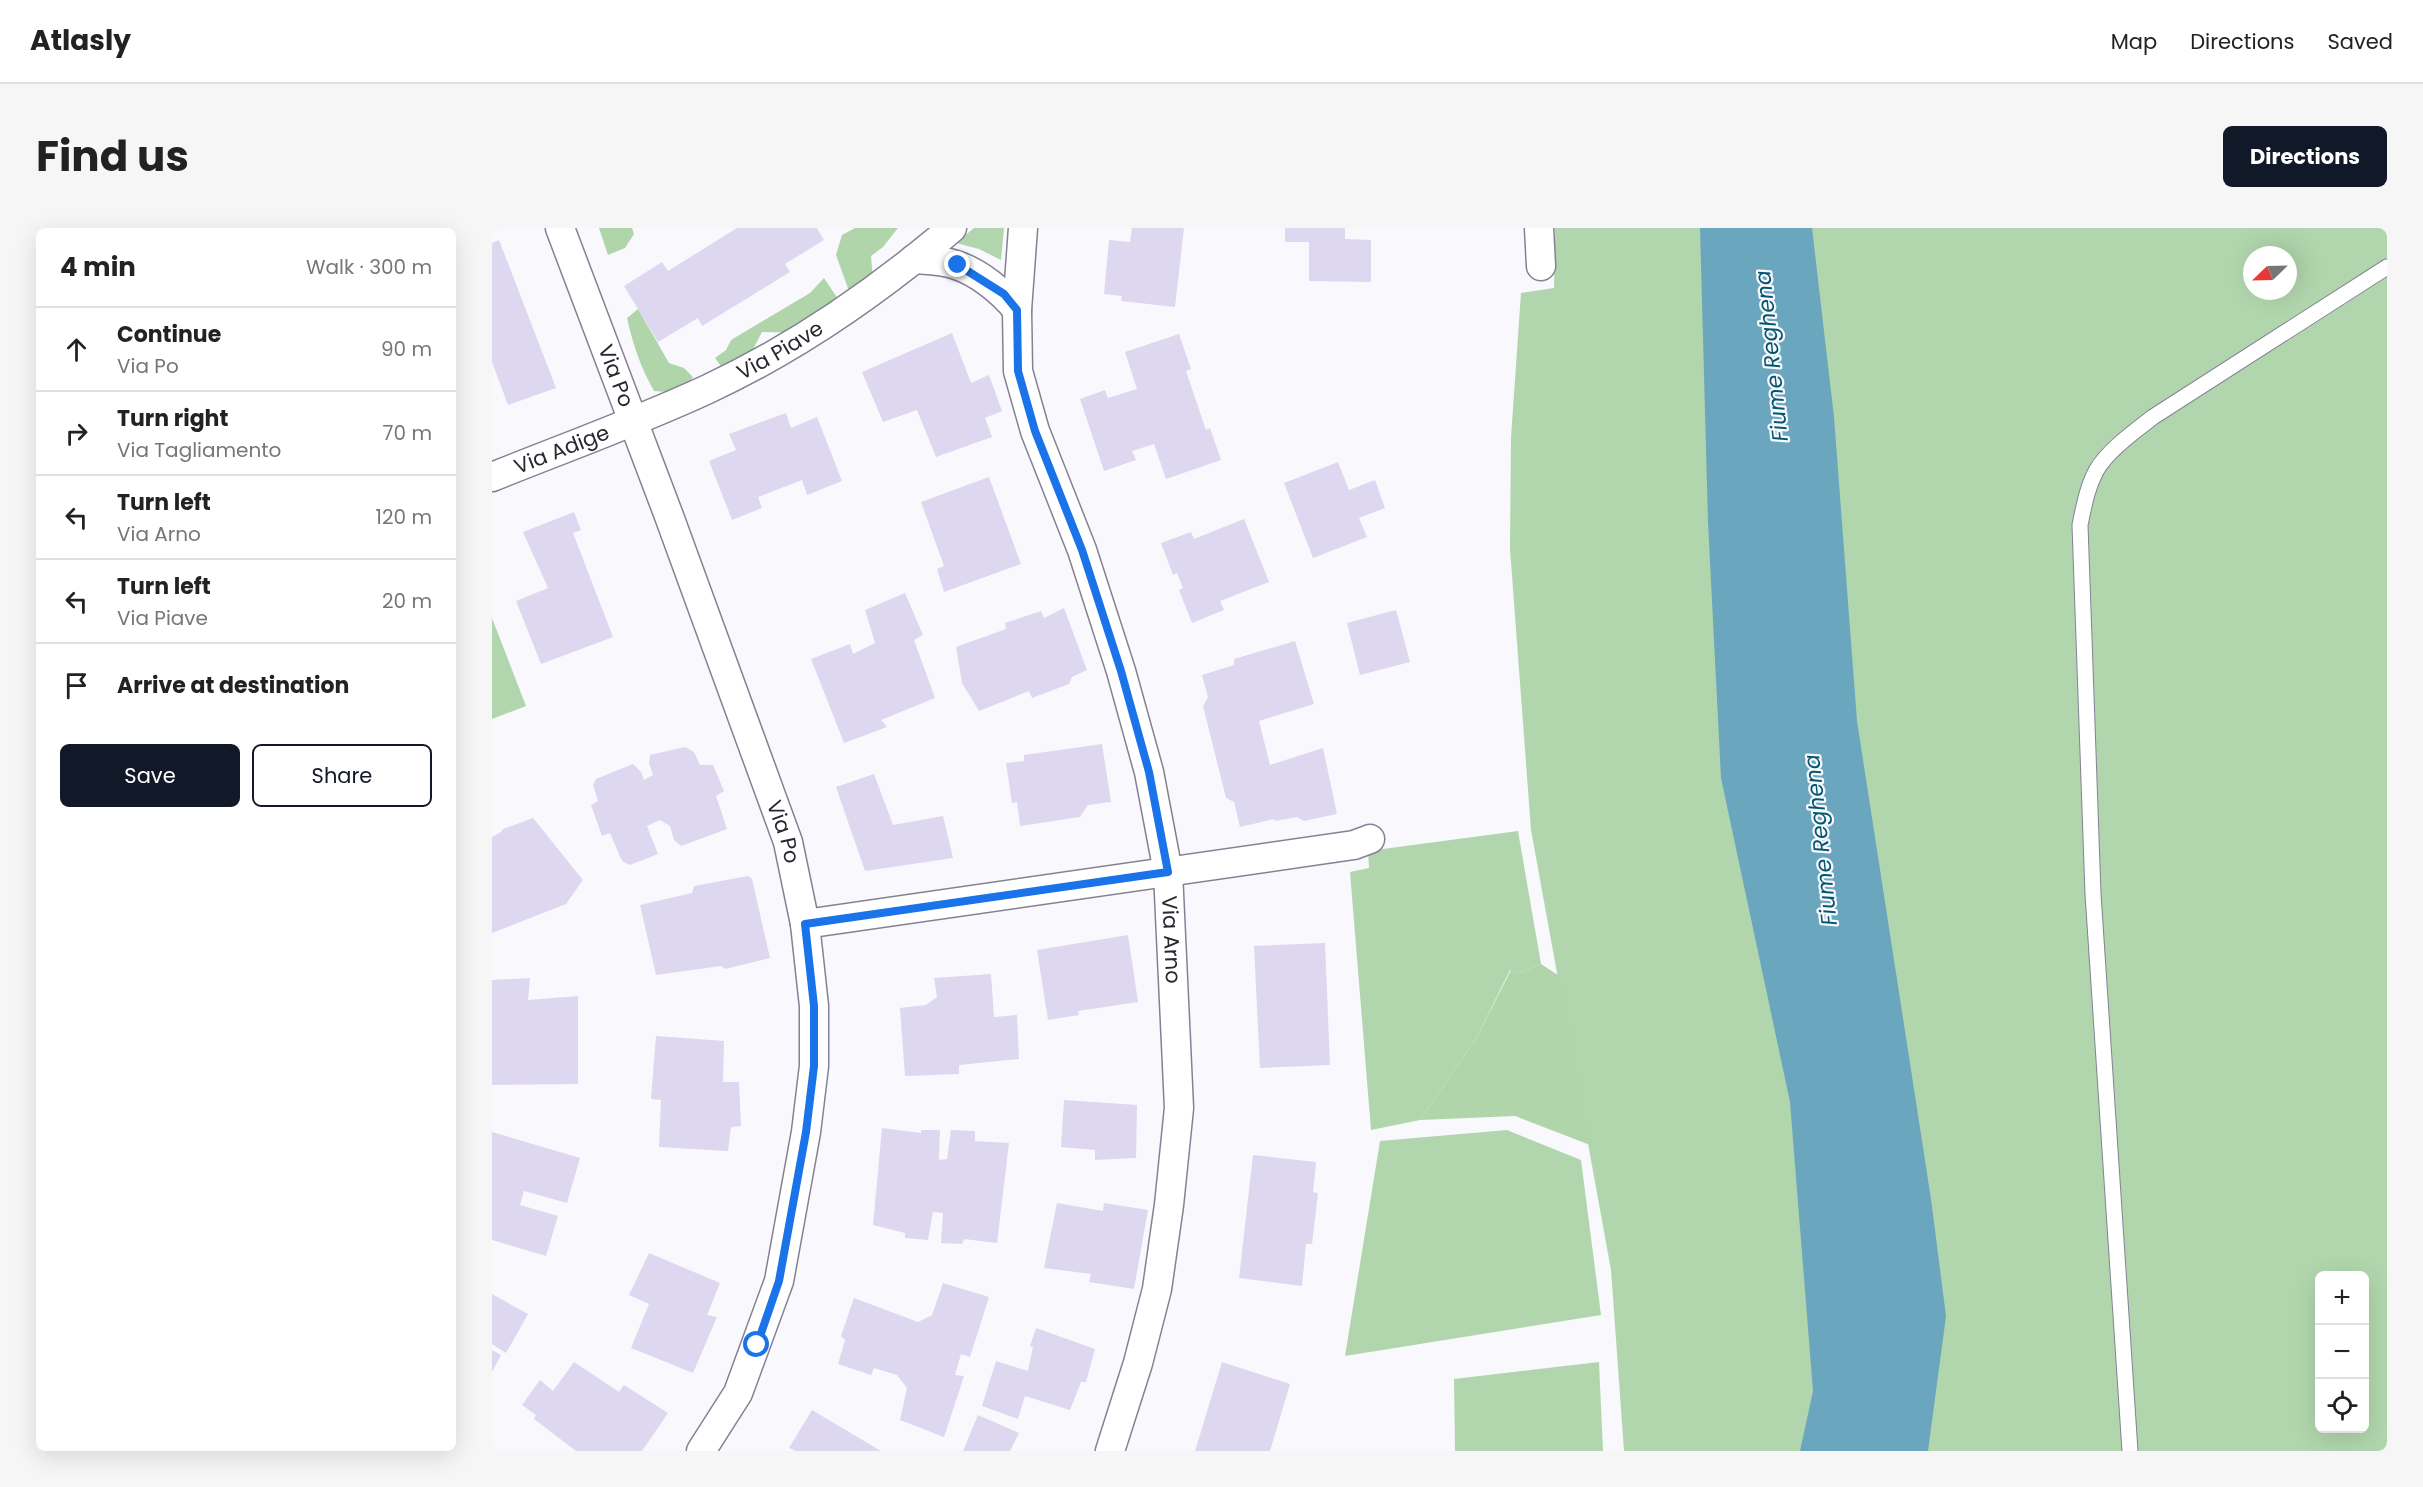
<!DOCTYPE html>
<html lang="en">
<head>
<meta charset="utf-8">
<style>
	:root { --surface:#fff; --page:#f6f6f6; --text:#222; --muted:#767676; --line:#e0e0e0; --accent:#111827 }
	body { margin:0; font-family:Poppins,sans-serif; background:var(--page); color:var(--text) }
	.controls { position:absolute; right:18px; bottom:18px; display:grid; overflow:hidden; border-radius:9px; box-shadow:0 6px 24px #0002 }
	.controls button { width:54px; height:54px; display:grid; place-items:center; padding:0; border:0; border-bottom:2px solid var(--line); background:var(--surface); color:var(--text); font:30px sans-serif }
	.compass { position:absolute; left:1751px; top:18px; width:54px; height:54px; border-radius:50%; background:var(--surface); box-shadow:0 6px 24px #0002; rotate:247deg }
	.stop { position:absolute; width:18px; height:18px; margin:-14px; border:4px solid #1a73e8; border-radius:50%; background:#fff }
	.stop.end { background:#1a73e8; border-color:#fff; box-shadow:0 2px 6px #0008 }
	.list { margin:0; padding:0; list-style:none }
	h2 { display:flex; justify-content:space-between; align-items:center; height:78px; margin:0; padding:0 24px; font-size:26px }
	h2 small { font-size:20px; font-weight:400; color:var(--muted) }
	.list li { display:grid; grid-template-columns:39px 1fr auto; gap:18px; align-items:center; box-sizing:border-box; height:84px; padding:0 24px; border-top:2px solid var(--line) }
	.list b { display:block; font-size:22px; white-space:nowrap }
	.list p { margin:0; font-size:20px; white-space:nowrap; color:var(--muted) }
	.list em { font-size:20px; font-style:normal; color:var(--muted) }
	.actions { display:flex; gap:12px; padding:18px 24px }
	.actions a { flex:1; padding:14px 0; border:2px solid var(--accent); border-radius:9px; text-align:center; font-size:21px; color:var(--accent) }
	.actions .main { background:var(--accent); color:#fff }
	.icon { flex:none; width:33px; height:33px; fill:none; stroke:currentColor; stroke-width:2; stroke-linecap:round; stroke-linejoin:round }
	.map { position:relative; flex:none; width:1895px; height:1223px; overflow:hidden; border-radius:9px }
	header { display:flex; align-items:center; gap:36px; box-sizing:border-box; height:84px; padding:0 30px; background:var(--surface); border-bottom:2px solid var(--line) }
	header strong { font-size:28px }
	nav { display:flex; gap:33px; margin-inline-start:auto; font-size:21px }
	.intro { display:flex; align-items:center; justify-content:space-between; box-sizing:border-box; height:144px; padding:0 36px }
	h1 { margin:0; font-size:42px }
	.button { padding:15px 27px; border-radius:9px; background:var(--accent); color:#fff; font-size:21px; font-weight:700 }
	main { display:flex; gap:36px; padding:0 36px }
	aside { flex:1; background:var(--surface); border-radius:9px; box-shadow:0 6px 24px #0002 }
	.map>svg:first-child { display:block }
	.green { fill:#b1d6ad; fill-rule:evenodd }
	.forest { fill:#b0d5ab }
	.water { fill:#6aa6bd }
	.building { fill:#ddd8ef }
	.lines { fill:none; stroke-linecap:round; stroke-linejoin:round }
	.lane-casing { stroke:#858195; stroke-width:17 }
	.street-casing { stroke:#858195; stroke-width:31 }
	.lane { stroke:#fff; stroke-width:15 }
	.street { stroke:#fff; stroke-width:28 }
	.route { stroke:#1a73e8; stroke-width:8 }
	.labels { text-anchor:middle; stroke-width:4.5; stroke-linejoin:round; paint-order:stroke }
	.street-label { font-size:21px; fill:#28262f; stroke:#f9f8fd }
	.water-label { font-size:22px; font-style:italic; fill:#015770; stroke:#f9f8fd }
</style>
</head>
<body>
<header>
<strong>Atlasly</strong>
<nav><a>Map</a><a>Directions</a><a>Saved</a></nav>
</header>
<div class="intro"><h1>Find us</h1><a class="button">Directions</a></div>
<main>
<aside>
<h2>4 min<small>Walk · 300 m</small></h2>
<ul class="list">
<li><svg class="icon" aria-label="ahead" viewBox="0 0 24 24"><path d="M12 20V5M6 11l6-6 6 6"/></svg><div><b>Continue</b><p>Via Po</p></div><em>90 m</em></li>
<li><svg class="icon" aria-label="right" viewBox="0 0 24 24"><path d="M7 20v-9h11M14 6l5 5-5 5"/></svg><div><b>Turn right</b><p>Via Tagliamento</p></div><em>70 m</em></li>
<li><svg class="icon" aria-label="left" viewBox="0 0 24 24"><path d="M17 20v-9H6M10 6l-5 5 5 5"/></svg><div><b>Turn left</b><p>Via Arno</p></div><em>120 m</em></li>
<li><svg class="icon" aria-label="left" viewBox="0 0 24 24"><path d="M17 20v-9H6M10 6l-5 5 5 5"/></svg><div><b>Turn left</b><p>Via Piave</p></div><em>20 m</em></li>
<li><svg class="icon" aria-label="arrive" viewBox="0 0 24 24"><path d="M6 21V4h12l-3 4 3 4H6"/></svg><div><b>Arrive at destination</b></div></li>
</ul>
<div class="actions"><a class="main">Save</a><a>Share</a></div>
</aside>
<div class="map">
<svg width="1895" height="1223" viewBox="0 0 1895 1223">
	<rect width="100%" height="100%" fill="#f9f8fd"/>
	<g class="green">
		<path d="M 482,0 L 512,0 L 509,32 L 487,21 L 464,15 Z"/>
		<path d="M 1063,0 L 1895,0 L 1895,1223 L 1132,1223 L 1119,1042 L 1039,602 L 1018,321 L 1019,209 L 1029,65 L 1062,60 ZM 1760,27 L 1796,27 L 1796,63 L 1760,63 ZM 1828,1048 L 1872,1048 L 1872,1200 L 1828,1200 Z"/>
		<path d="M 0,390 L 34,478 L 0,491 Z"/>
		<path d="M 1026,603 L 1049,736 L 1028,745 L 1018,742 L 984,811 L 928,892 L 879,902 L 858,644 L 877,640 L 876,623 Z"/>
		<path d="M 1015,902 L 1089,932 L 1109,1087 L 853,1128 L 888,913 Z"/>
		<path d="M 1107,1134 L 1111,1223 L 963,1223 L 962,1151 Z"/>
	</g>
	<g class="forest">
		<path d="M 107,0 L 140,0 L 142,6 L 133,20 L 116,27 Z"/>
		<path d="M 363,0 L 406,0 L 391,19 L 379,28 L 381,53 L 357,63 L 344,27 L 350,7 Z"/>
		<path d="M 332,50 L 346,71 L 316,105 L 270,104 L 253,137 L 236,148 L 223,130 L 234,122 L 239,112 L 318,65 Z"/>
		<path d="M 146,81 L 177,135 L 192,140 L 201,149 L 191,165 L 162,163 C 149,140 141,117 135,90 Z"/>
		<path d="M 1049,736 L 1069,749 L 1098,917 L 1023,888 L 928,892 L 984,811 L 1019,742 L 1028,745 Z"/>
	</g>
	<path class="water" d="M 1208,0 L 1320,0 L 1342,189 L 1365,493 L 1439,971 L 1454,1088 L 1436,1223 L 1308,1223 L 1321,1163 L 1298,874 L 1229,550 L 1216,294 Z"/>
	<g class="building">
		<path d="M 245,0 L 325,0 L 332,12 L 293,36 L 298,44 L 210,98 L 206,90 L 166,114 L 132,58 L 170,34 L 176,43 Z"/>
		<path d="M 640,0 L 692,0 L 683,79 L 629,73 L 630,68 L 612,66 L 617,12 L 638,14 Z"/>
		<path d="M 793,0 L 853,0 L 853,11 L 879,12 L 879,54 L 817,53 L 817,14 L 793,14 Z"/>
		<path d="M 7,12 L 64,160 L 16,177 L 0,134 L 0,15 Z"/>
		<path d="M 460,105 L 479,155 L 497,147 L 510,183 L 493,190 L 500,209 L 444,229 L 425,182 L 391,194 L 370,144 Z"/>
		<path d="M 687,106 L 699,141 L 694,143 L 714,202 L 718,200 L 729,232 L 674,251 L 662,216 L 640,223 L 644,232 L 612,243 L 588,171 L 613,162 L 616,170 L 645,161 L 633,124 Z"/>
		<path d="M 294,185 L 299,200 L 325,189 L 350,253 L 315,267 L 310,252 L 266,269 L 270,280 L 240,292 L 217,233 L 244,222 L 237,206 Z"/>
		<path d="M 846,234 L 857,262 L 883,252 L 893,280 L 867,290 L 875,309 L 821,330 L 792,255 Z"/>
		<path d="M 497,249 L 529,336 L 452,364 L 445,341 L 452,338 L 429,274 Z"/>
		<path d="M 82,284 L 89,302 L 81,305 L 121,409 L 49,436 L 24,373 L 56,360 L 31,304 Z"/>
		<path d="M 752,291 L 777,354 L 728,373 L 732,382 L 700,395 L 687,362 L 691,360 L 685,345 L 681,347 L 669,315 L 699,304 L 702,311 Z"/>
		<path d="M 413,365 L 431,407 L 422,412 L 443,470 L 389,492 L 395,499 L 352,515 L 319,431 L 358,416 L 361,426 L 383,415 L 373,382 Z"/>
		<path d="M 572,380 L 595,442 L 580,449 L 577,456 L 540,470 L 537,463 L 487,483 L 470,455 L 464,419 L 514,401 L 513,395 L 549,383 L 552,390 Z"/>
		<path d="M 904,382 L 918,434 L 868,447 L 855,395 Z"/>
		<path d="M 803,413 L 822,476 L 767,493 L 778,537 L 831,520 L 845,586 L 812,593 L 805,589 L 783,593 L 782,591 L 748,599 L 742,574 L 734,570 L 711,478 L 716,469 L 710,447 L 742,437 L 742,431 Z"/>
		<path d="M 610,516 L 619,574 L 596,577 L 588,589 L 528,598 L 525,574 L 520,575 L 514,535 L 532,533 L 532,527 Z"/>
		<path d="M 193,519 L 202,524 L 208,537 L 221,537 L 232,563 L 224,568 L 235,601 L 189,618 L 182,612 L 178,598 L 168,592 L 155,598 L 166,626 L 138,637 L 130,633 L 118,605 L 110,608 L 99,577 L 106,573 L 101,557 L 104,551 L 141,536 L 149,544 L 152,552 L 161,547 L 157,535 L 158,527 Z"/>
		<path d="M 382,546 L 401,597 L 451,588 L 461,630 L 373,643 L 344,559 Z"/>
		<path d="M 41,590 L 91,652 L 74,676 L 0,705 L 0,609 L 9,604 L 11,601 Z"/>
		<path d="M 256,648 L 260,651 L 278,730 L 233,741 L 229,738 L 164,747 L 148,677 L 200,665 L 202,658 Z"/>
		<path d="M 636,707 L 646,774 L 586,783 L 587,787 L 556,792 L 545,722 Z"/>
		<path d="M 833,715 L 838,837 L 768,840 L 762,718 Z"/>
		<path d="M 499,746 L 502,789 L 525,787 L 527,831 L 467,837 L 467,846 L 413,848 L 408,780 L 434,777 L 445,769 L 442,750 Z"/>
		<path d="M 38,750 L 36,772 L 86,768 L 86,856 L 0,857 L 0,752 Z"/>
		<path d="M 164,808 L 232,813 L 231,854 L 247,854 L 249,898 L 239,899 L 236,923 L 167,919 L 169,872 L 159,871 Z"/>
		<path d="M 572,872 L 645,877 L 644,930 L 603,932 L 603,922 L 569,919 Z"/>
		<path d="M 390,900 L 429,905 L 429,902 L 448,902 L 447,932 L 455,931 L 459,902 L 483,903 L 483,913 L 517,915 L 505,1015 L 472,1011 L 470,1016 L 449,1015 L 451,985 L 441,984 L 436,1012 L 413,1010 L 413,1005 L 381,997 Z"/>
		<path d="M 0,904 L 88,930 L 75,975 L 32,963 L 28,977 L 66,988 L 54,1028 L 0,1012 Z"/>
		<path d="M 761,927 L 824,934 L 821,964 L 826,965 L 820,1016 L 814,1016 L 810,1058 L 747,1050 Z"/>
		<path d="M 565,975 L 611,983 L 612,975 L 656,982 L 642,1061 L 597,1054 L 599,1046 L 552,1040 Z"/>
		<path d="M 157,1025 L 228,1055 L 215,1087 L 225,1089 L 201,1145 L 139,1120 L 157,1076 L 137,1067 Z"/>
		<path d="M 451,1055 L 497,1069 L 478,1129 L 469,1126 L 463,1147 L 472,1148 L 452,1209 L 408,1192 L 415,1160 L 405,1147 L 382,1140 L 379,1147 L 346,1136 L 353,1112 L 349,1108 L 362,1070 L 426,1094 L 440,1087 Z"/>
		<path d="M 0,1066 L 36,1086 L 14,1125 L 0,1116 Z"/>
		<path d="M 544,1100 L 603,1121 L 594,1154 L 589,1154 L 578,1182 L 533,1168 L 526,1191 L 490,1178 L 504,1133 L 536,1143 L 541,1119 L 538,1118 Z"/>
		<path d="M 0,1122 L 9,1127 L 0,1144 Z"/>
		<path d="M 82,1134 L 127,1164 L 132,1157 L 176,1185 L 150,1223 L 84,1223 L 42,1191 L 44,1187 L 30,1177 L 48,1152 L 61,1163 Z"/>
		<path d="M 730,1134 L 798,1156 L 778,1223 L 703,1223 Z"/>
		<path d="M 320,1182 L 389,1223 L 304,1223 L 297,1220 Z"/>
		<path d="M 486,1187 L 527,1205 L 518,1223 L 471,1223 Z"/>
	</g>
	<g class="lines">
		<g class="lane-casing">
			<path id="lane" d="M 1638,1223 L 1601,666 L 1588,297 C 1592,278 1595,260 1604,243 C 1615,223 1643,203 1661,189 L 1895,39"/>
		</g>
		<g class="street-casing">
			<g id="street">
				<path id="s1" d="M 68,0 L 177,288 L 296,614 L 313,696 L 322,778 L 322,838 L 314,904 L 287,1053 L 246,1165 L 209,1223"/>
				<path id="s2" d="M 531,0 L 525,82 L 526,143 L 543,203 L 590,322 L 629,443 L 657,544 L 676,644 L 687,880 L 677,977 L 665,1061 L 646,1135 L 618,1223"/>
				<path d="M 1047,0 L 1049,38"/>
				<path d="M 422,31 C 436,32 451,32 464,37 C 486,44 511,64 525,82"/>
				<path id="s3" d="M 0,249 C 72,220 145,194 216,161 C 304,120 386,63 460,0"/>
				<path d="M 313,696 L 862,617 L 878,611"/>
			</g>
		</g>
		<use href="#lane" class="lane"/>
		<use href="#street" class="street"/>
	</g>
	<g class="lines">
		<path class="route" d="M 265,1117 L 287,1053 L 314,904 L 322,838 L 322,778 L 313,696 L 676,644 L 657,544 L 629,443 L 590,322 L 543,203 L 526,143 L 525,82 L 512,66 L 466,37"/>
	</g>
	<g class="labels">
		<g class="street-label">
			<text dy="7" stroke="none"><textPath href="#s3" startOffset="315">Via Piave</textPath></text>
			<text dy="7" stroke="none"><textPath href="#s1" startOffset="158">Via Po</textPath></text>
			<text dy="7" stroke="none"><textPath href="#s3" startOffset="75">Via Adige</textPath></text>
			<text dy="7" stroke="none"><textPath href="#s1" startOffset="644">Via Po</textPath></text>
			<text dy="7" stroke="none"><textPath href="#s2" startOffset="735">Via Arno</textPath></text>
		</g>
		<g class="water-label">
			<text transform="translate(1279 128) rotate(-96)" y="8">Fiume Reghena</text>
			<text transform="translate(1328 612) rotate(-96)" y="8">Fiume Reghena</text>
		</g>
	</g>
</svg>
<div class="controls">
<button>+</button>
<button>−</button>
<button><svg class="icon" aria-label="locate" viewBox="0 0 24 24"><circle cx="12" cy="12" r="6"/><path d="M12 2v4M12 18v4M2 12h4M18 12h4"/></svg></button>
</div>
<svg class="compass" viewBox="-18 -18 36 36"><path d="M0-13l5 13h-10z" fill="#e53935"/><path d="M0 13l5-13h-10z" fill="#767676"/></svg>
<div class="stop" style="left:265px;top:1117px"></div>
<div class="stop end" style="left:466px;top:37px"></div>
</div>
</main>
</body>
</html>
